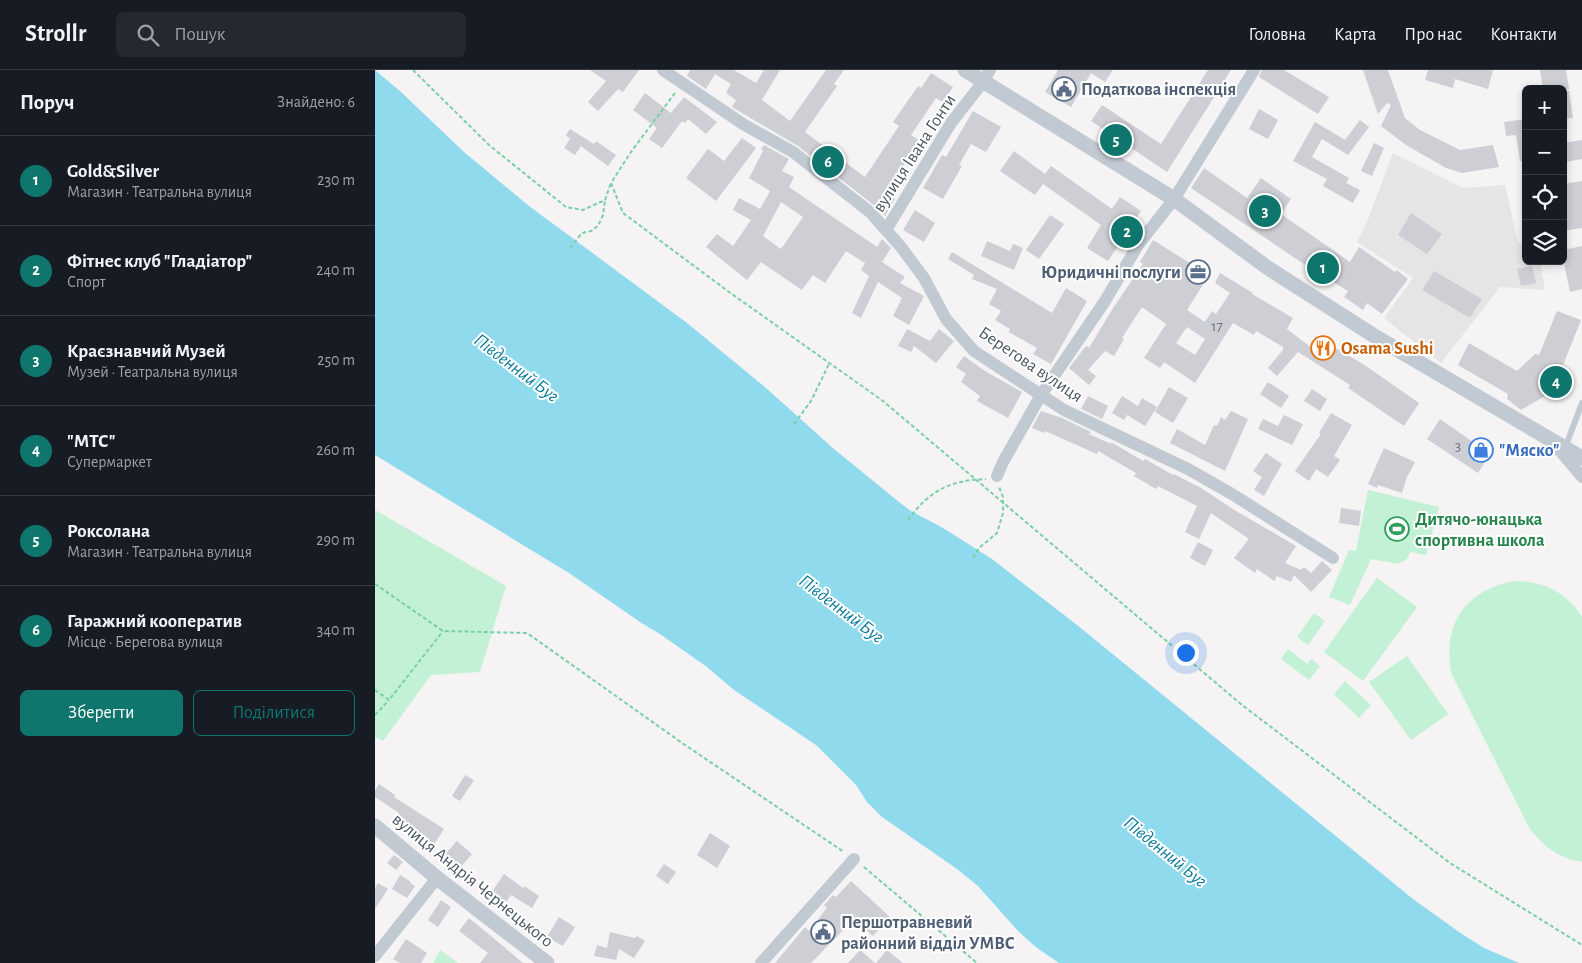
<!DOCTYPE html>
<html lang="uk">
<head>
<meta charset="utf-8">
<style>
	:root { --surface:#171b24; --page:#242831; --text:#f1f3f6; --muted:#9ea1a6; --line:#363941; --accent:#0f766e }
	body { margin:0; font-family:"Alegreya Sans",sans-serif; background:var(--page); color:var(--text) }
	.controls { position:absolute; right:15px; top:15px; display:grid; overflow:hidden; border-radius:8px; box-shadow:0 2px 8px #0003 }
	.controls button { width:45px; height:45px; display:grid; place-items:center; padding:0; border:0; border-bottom:1px solid var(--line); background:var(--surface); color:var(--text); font:25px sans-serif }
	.you { position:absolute; left:810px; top:582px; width:18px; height:18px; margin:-12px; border:4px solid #fff; border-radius:50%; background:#1a73e8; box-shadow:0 0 0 8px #1a73e833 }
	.badge { display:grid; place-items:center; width:32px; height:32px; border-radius:50%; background:var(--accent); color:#fff; font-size:16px; font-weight:700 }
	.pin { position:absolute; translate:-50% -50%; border:2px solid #fff; box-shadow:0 1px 5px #0006 }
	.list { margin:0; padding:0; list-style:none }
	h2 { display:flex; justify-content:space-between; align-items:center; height:65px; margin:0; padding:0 20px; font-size:21px }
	h2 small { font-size:16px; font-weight:400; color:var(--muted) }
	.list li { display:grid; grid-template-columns:32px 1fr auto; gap:15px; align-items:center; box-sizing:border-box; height:90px; padding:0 20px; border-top:1px solid var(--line) }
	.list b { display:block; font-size:19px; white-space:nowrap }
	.list p { margin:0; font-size:16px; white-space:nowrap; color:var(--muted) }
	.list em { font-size:16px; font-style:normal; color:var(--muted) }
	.actions { display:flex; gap:10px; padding:15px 20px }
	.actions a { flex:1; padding:11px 0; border:1px solid var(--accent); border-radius:8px; text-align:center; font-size:18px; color:var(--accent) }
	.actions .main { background:var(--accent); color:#fff }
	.icon { flex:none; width:28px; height:28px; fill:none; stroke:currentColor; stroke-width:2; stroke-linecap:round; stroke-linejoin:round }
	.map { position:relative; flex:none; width:1207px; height:893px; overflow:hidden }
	header { display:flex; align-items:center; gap:30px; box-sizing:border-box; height:70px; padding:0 25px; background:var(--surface); border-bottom:1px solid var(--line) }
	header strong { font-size:24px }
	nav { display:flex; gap:28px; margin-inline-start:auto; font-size:18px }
	.search { width:350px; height:45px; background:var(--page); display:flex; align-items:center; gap:12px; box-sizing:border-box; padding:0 18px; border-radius:8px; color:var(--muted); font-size:19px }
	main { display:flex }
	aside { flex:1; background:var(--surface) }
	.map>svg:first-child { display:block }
	.education { fill:#e6e4e5 }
	.green { fill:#c3f1d5 }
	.water { fill:#90daee }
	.building { fill:#cdcfd5; fill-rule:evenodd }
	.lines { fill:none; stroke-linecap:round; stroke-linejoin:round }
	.path { stroke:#7ad0a6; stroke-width:2; stroke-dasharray:4 2.5; stroke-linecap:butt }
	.service { stroke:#c1cad2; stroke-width:6 }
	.minor { stroke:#c1cad2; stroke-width:12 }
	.tertiary { stroke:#c1cad2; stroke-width:15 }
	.labels { text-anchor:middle; stroke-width:4; stroke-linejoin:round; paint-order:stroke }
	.number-label { font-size:15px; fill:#6b747e }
	.service-label { font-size:18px; font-weight:bold; fill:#4e5e75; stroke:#fff; text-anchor:start }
	.street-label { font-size:18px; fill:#4a5661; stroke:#fff }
	.food-label { font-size:18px; font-weight:bold; fill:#c56008; stroke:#fff; text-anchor:start }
	.shop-label { font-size:18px; font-weight:bold; fill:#366cbe; stroke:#fff; text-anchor:start }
	.leisure-label { font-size:18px; font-weight:bold; fill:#27864d; stroke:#fff; text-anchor:start }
	.water-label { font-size:19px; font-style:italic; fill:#0c7c9b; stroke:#fff }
</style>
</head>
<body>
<header>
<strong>Strollr</strong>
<div class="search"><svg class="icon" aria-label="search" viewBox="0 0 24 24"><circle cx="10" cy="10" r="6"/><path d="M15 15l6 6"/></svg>Пошук</div>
<nav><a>Головна</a><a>Карта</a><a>Про нас</a><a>Контакти</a></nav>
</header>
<main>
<aside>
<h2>Поруч<small>Знайдено: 6</small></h2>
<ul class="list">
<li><span class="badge">1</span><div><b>Gold&amp;Silver</b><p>Магазин · Театральна вулиця</p></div><em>230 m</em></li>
<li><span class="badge">2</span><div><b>Фітнес клуб &quot;Гладіатор&quot;</b><p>Спорт</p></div><em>240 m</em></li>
<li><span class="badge">3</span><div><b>Краєзнавчий Музей</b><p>Музей · Театральна вулиця</p></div><em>250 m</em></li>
<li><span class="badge">4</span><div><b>&quot;МТС&quot;</b><p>Супермаркет</p></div><em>260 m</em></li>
<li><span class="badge">5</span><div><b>Роксолана</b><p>Магазин · Театральна вулиця</p></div><em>290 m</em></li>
<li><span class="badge">6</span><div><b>Гаражний кооператив</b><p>Місце · Берегова вулиця</p></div><em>340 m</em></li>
</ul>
<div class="actions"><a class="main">Зберегти</a><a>Поділитися</a></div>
</aside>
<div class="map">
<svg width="1207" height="893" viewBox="0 0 1207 893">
	<rect width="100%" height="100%" fill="#f5f3f3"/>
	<path class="education" d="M 1018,83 L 1088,118 L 1130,115 L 1143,172 L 1151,173 L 1151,191 L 1165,191 L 1170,220 L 1125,217 L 1066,293 L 1009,248 L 1038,208 L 982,172 L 992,152 Z"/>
	<g class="green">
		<path d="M 993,420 L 1064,437 L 1051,485 L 1035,482 L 1032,489 L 1023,494 L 996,489 L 975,535 L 954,527 L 974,480 L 981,481 Z"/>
		<path d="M 0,440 L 131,516 L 105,602 L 56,605 L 8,671 L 0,667 Z"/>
		<path d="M 1002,508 L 1042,537 L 988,611 L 949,582 Z"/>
		<path d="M 1138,511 C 1167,511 1191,521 1207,547 L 1207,792 C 1183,788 1167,776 1153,756 L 1077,605 C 1066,556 1089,521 1138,511 Z"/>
		<path d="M 939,543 L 950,551 L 933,575 L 922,567 Z"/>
		<path d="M 913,579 L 932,594 L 936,589 L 945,596 L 934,610 L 906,589 Z"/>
		<path d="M 1032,586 L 1073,644 L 1036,670 L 994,612 Z"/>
		<path d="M 970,611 L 996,635 L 984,648 L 959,624 Z"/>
		<path d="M 65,880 L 83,893 L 58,893 Z"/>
	</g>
	<path class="water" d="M 0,0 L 26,22 L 89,82 L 154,136 L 312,253 L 391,318 L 459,379 L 524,432 L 536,441 L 568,458 L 617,489 L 702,555 L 1038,829 L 1084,862 L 1109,878 L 1144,893 L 684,893 L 662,878 L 643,861 L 603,816 L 582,799 L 507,747 L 492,732 L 481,715 L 441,675 L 359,620 L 332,597 L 285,564 L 268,554 L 194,503 L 0,385 Z"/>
	<g class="building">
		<path d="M 215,0 L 264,0 L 248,22 L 243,19 L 223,41 L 213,32 L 231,11 Z"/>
		<path d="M 315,0 L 359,0 L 381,13 L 389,0 L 405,0 L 387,30 L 415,51 L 451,0 L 469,0 L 459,14 L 462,16 L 430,62 L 490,107 L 524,56 L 518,52 L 543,16 L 546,18 L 556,3 L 578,17 L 568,32 L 561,28 L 536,65 L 545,71 L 511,122 L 520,129 L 510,146 L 500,136 L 423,76 L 357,37 L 361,30 L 351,23 L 356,14 L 340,4 L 331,19 L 312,6 Z"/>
		<path d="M 683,0 L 738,0 L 730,12 L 716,3 L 696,37 L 670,22 Z"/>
		<path d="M 833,0 L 856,0 L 792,102 L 716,51 L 727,35 L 786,74 Z"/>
		<path d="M 887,0 L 909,0 L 954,27 L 943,44 L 884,7 Z"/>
		<path d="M 988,0 L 1013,0 L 1030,48 L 1045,60 L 1085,80 L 1118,75 L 1124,97 L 1087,103 L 1071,98 L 1031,75 L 1006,56 L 1016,35 L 1012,33 L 1003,44 Z"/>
		<path d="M 1053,0 L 1118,0 L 1113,19 L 1080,9 L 1078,18 L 1050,10 Z"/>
		<path d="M 1165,0 L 1191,0 L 1194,19 L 1168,19 Z"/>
		<path d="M 1188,21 L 1194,21 L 1198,48 L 1188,49 Z"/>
		<path d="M 270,23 L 296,43 L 309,27 L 342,52 L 331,64 L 313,49 L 310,53 L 307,51 L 287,78 L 274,69 L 282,58 L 258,40 Z"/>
		<path d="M 884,39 L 903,50 L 893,69 L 874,59 Z"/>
		<path d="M 598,41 L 626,57 L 611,82 L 596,74 L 584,95 L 587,96 L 568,129 L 548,118 L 567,85 L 571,87 Z"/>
		<path d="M 1151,49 L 1151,91 L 1145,91 L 1141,65 L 1131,66 L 1129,52 Z"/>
		<path d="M 985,50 L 994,57 L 973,85 L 947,69 L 937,87 L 974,108 L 971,113 L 985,120 L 978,133 L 948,116 L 952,109 L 918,91 L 940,52 L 970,70 Z"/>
		<path d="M 195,59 L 219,74 L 221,71 L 241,85 L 233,96 L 206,76 L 200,85 L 189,78 L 195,69 L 191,65 Z"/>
		<path d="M 367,68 L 381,78 L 341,131 L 311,108 L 333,79 L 349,91 Z"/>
		<path d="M 1207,70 L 1207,89 L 1190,92 L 1188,73 Z"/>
		<path d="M 999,73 L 1009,78 L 997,106 L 986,101 Z"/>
		<path d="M 389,75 L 414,89 L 407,101 L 419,107 L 414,117 L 502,177 L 507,169 L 516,178 L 507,192 L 530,207 L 525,213 L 549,226 L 534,255 L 518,246 L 527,228 L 503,212 L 486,248 L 477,243 L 494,206 L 486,200 L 490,193 L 471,181 L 450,213 L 438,205 L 427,220 L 386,192 L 372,210 L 331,177 L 342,164 L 358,176 L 376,150 L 358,140 L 364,128 L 385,139 L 395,121 L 374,108 L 388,81 L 386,79 ZM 406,132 L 428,147 L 406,179 L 388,166 Z"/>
		<path d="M 639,81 L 670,104 L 676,96 L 737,139 L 745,127 L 766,141 L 733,191 L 712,178 L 726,155 L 668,114 L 660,125 L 625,101 Z"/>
		<path d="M 829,98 L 872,128 L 886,108 L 916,129 L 906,144 L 975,192 L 984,177 L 1020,202 L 1022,200 L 1033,209 L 1007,244 L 992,233 L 988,240 L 969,227 L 973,221 L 952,208 L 951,209 L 816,118 Z"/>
		<path d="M 1207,111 L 1207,158 L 1188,161 L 1188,114 Z"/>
		<path d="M 540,140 L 560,153 L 549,172 L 528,160 Z"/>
		<path d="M 1036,143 L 1067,164 L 1052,184 L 1023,165 Z"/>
		<path d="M 675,145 L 689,154 L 664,189 L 651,180 Z"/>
		<path d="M 778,170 L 834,205 L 812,240 L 830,252 L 837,241 L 841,244 L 855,223 L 840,213 L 845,203 L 878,223 L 877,224 L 918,248 L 912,259 L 938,279 L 945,269 L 988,294 L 1044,333 L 1029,356 L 973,318 L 975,315 L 923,282 L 902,306 L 893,298 L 908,280 L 908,277 L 881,261 L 879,265 L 858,253 L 820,313 L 789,292 L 785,298 L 769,288 L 791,254 L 767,237 L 747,268 L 749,269 L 739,286 L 730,281 L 713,300 L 721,306 L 714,315 L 694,298 L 711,276 L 714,278 L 738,238 L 768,194 L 765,192 ZM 812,257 L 830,269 L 820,285 L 801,273 Z"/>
		<path d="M 612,171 L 635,181 L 638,174 L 648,178 L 639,200 L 606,186 Z"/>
		<path d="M 1207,176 L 1207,219 L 1195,222 L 1188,189 L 1188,180 Z"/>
		<path d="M 577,182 L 677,243 L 691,218 L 712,231 L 676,294 L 658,284 L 662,278 L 634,262 L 635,259 L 620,250 L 626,241 L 614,234 L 622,219 L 597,209 L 599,205 L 573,189 Z"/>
		<path d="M 1157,196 L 1161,213 L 1146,216 L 1142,199 Z"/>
		<path d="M 1059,201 L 1107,229 L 1095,248 L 1047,220 Z"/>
		<path d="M 1182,241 L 1206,250 L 1188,295 L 1191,296 L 1182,319 L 1146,340 L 1132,329 L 1133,324 L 1083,295 L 1094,273 L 1142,301 L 1160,284 L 1164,285 Z"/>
		<path d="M 532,259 L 555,271 L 564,259 L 579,271 L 561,293 L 539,276 L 536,282 L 523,276 Z"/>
		<path d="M 589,286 L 610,301 L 647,322 L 633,348 L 602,331 L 605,326 L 586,312 L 591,304 L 581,297 Z"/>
		<path d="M 893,312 L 914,326 L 906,338 L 885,324 Z"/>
		<path d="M 794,317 L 813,328 L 798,353 L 780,342 Z"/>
		<path d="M 937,319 L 952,329 L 945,341 L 929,331 Z"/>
		<path d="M 713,326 L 733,336 L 727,349 L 706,339 Z"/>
		<path d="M 747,326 L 763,336 L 767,328 L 782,337 L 770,356 L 752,345 L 749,350 L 737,343 Z"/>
		<path d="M 666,341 L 687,348 L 716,362 L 714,364 L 736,374 L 736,372 L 768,391 L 770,389 L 798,405 L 799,404 L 826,418 L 861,441 L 921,476 L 910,493 L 926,500 L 929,497 L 936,503 L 947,491 L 957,500 L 936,522 L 919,505 L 916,512 L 902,506 L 899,511 L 882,499 L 880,503 L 859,488 L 874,469 L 836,443 L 824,469 L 810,462 L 822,436 L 783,416 L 781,419 L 759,406 L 761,403 L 723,381 L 722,384 L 670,361 L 669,363 L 657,358 Z"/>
		<path d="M 856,341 L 873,349 L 850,401 L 795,373 L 802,359 L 830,375 L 839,355 L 842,356 L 846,347 L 850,350 Z"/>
		<path d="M 956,343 L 977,355 L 959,386 L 965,390 L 953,407 L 941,399 L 934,411 L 920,401 L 946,364 L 944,363 Z"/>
		<path d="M 909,345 L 928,354 L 917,375 L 883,359 L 888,349 L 903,356 Z"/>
		<path d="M 1065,349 L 1115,384 L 1103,403 L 1052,369 Z"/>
		<path d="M 1009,378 L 1040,392 L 1032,407 L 1027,423 L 1003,415 L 1002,418 L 993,414 Z"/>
		<path d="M 891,383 L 907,394 L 889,426 L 879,420 L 887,407 L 878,401 Z"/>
		<path d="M 966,438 L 986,441 L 984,456 L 964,453 Z"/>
		<path d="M 823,472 L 838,480 L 830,496 L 815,488 Z"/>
		<path d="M 90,705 L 99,710 L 85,731 L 77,726 Z"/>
		<path d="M 4,714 L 20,725 L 19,727 L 69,759 L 58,776 L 43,767 L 45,764 L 21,748 L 24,743 L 0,727 L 0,721 Z"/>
		<path d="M 335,763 L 355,776 L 342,798 L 322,785 Z"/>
		<path d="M 82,771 L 97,784 L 85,798 L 70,784 Z"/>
		<path d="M 19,785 L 28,792 L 21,800 L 12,793 Z"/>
		<path d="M 289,794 L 301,802 L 293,814 L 281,806 Z"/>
		<path d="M 129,804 L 148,818 L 149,816 L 164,826 L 157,838 L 136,825 L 128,836 L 114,826 Z"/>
		<path d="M 25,805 L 36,812 L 35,813 L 40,816 L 32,828 L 17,819 Z"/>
		<path d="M 476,811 L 515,847 L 498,866 L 479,849 L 436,893 L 400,893 L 430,857 L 434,861 L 452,838 L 449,835 L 458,825 L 461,827 Z"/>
		<path d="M 3,813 L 13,819 L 0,839 L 0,818 Z"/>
		<path d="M 66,830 L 76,837 L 63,857 L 53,850 Z"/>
		<path d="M 184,847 L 200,857 L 188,876 L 172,867 Z"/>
		<path d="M 94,848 L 110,861 L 148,893 L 105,893 L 113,883 L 84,861 Z"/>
		<path d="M 235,862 L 260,868 L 262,866 L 270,871 L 259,888 L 244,879 L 241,890 L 219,886 L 222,875 L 232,878 Z"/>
		<path d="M 31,869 L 52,883 L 46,893 L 25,893 L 18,889 Z"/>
		<path d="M 485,880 L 500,893 L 473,893 Z"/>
		<path d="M 512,880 L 528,893 L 501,893 Z"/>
	</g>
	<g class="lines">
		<g class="path">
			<path d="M 38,0 L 114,75 L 191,137 L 208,140 L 230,130 L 236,113"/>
			<path d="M 300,23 L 256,82 L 236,113 L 248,143 L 354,222 L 508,331 L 867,635 L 1075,793 L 1207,875"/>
			<path d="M 195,178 L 207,163 L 216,161 L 223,156 L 228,145 L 230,130"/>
			<path d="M 419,354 L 436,331 L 454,294"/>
			<path d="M 533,450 C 554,421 575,410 611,409"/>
			<path d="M 598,488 L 604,478 L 622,463 L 628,443 L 628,427 L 624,417"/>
			<path d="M 0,514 L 68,561 L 152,563 L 310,675 L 469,782"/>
			<path d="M 0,620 L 14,630 L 68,561"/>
			<path d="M 0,645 L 14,630"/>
			<path d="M 489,797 L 602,893"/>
		</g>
		<path class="service" d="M 1190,378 L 1207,333"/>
		<g class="minor">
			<path d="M 288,0 L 368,54 L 418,82 L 495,142 L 526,177 L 549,208 L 571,249 L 599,281 L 689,340 L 813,399 L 857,424 L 958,488"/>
			<path d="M 511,160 L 576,53 L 608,12 L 615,0"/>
			<path d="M 1180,375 L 1207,407"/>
			<path d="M 622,406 L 628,392 L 666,325 L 730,231 L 763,175 L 799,129 L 879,0"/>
			<path d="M 0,886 L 62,808"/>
			<path d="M 386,893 L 479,789"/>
		</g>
		<g class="tertiary">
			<path d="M 590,0 L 799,129 L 893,198 L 1001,267 L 1207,388"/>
			<path d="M 0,756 L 62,808 L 172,893"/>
		</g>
	</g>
	<defs>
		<g id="civic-ring" transform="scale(1.25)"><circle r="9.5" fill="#fff" stroke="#5c6f8a" stroke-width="1.5"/><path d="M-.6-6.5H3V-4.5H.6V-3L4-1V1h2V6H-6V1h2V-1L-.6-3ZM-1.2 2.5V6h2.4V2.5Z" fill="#5c6f8a"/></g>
		<g id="office-ring" transform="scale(1.25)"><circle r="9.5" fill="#fff" stroke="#5c6f8a" stroke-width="1.5"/><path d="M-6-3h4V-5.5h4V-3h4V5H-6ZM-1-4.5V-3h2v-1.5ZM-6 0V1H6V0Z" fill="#5c6f8a"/></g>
		<g id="restaurant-ring" transform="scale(1.25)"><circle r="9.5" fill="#fff" stroke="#e8710a" stroke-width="1.5"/><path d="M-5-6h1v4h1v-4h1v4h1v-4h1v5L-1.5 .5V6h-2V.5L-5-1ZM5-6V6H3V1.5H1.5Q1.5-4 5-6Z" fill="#e8710a"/></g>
		<g id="shop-ring" transform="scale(1.25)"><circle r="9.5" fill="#fff" stroke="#3f7fe0" stroke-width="1.5"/><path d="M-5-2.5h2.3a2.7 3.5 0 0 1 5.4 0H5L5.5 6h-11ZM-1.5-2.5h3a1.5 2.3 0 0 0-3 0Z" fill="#3f7fe0"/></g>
		<g id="stadium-ring" transform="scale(1.25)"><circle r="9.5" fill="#fff" stroke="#2e9e5b" stroke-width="1.5"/><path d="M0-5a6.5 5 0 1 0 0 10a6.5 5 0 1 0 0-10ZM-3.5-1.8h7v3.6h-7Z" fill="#2e9e5b"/></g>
	</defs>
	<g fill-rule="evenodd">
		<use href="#civic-ring" x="689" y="19"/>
		<use href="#office-ring" x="823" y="202"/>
		<use href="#restaurant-ring" x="948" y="278"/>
		<use href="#shop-ring" x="1106" y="380"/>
		<use href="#stadium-ring" x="1022" y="459"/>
		<use href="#civic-ring" x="448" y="862"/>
	</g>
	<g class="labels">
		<g class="number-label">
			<text x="842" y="261">17</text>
			<text x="1083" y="381">3</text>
		</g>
		<g class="service-label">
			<text x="706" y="25">Податкова інспекція</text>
			<text x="806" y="208" text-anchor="end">Юридичні послуги</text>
			<text x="466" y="858">Першотравневий<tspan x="466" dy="21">районний відділ УМВС</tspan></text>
		</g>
		<g class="street-label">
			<text transform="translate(539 83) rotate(-57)" y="6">вулиця Івана Гонти</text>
			<text transform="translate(656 294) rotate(34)" y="6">Берегова вулиця</text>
			<text transform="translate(98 810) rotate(39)" y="6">вулиця Андрія Чернецького</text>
		</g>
		<g class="food-label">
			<text x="966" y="284">Osama Sushi</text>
		</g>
		<g class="shop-label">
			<text x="1124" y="386">"Мяско"</text>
		</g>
		<g class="leisure-label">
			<text x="1040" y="455">Дитячо-юнацька<tspan x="1040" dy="21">спортивна школа</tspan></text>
		</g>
		<g class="water-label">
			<text transform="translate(142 297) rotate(37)" y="7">Південний Буг</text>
			<text transform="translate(467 538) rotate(37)" y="7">Південний Буг</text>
			<text transform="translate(791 781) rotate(39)" y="7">Південний Буг</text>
		</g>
	</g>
</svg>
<div class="controls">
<button>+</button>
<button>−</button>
<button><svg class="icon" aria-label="locate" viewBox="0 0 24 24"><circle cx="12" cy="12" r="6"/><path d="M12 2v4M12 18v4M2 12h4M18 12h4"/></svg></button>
<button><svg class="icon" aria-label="layers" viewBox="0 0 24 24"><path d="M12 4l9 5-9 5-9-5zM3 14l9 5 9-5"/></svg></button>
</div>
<div class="you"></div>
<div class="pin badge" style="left:948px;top:198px">1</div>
<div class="pin badge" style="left:752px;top:162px">2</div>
<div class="pin badge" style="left:890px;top:141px">3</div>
<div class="pin badge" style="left:1181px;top:312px">4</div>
<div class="pin badge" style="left:741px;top:70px">5</div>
<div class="pin badge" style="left:453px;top:92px">6</div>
</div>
</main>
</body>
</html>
